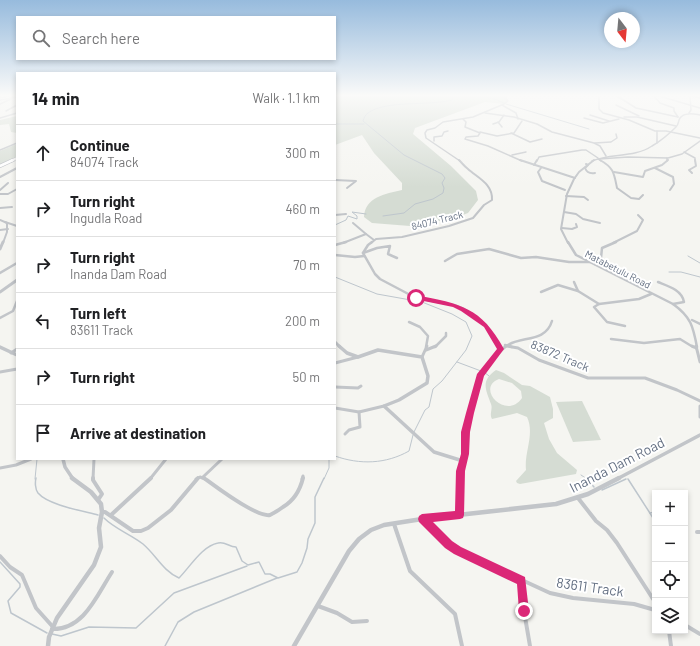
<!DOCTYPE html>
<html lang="en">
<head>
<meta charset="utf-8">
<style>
	:root { --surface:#fff; --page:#f6f6f6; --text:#202124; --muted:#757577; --line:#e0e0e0 }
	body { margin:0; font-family:Barlow,sans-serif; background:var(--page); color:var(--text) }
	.controls { position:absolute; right:12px; bottom:12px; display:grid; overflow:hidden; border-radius:0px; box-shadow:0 2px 6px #0003 }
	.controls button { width:36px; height:36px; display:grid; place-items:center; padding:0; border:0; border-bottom:1px solid var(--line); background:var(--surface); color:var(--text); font:20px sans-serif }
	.compass { position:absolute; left:604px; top:12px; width:36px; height:36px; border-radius:50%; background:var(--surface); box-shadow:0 2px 6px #0003; rotate:164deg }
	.stop { position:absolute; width:12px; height:12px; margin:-9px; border:3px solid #db2777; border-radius:50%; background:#fff }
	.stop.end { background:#db2777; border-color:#fff; box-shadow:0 1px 4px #0008 }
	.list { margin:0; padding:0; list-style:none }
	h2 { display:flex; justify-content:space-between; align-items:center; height:52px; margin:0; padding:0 16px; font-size:17px }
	h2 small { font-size:13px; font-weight:400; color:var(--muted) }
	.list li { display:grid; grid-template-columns:26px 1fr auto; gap:12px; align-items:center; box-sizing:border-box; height:56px; padding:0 16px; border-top:1px solid var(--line) }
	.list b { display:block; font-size:15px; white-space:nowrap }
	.list p { margin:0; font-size:13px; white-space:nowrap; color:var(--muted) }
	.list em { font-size:13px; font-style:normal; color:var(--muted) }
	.icon { flex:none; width:22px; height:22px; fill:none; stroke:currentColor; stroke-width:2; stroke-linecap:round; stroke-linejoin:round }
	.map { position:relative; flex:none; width:700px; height:646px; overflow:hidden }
	.search { position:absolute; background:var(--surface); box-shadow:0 2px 6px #0003; left:16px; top:16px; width:320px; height:44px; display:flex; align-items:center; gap:10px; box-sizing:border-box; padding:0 14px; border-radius:0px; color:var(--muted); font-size:15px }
	.panel { position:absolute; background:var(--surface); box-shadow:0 2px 6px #0003; left:16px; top:72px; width:320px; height:388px; border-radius:0px }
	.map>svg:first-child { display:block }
	.green { fill:#d5dcd3; fill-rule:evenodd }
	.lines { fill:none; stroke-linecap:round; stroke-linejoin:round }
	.stream-far1 { stroke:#bec6cd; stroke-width:1 }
	.stream { stroke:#bec6cd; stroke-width:1.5 }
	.secondary-far1-casing { stroke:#b4b8be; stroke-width:3 }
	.secondary-casing { stroke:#b4b8be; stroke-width:4 }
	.minor-far4 { stroke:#c2c5c9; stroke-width:1.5 }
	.minor-far3 { stroke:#c2c5c9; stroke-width:2 }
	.minor-far2 { stroke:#c2c5c9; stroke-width:2.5 }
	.minor-far1 { stroke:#c2c5c9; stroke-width:3 }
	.minor { stroke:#c2c5c9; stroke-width:4 }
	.tertiary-far3 { stroke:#c2c5c9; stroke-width:2 }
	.tertiary-far2 { stroke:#c2c5c9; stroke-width:3 }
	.tertiary-far1 { stroke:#c2c5c9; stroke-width:3.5 }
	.tertiary { stroke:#c2c5c9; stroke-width:4.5 }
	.secondary-far1 { stroke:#fff; stroke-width:2 }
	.secondary { stroke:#fff; stroke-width:2.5 }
	.route { fill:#db2777 }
	.labels { text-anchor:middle; stroke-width:4; stroke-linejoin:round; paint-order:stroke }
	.far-street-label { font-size:10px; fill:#647083; stroke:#fff }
	.street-label { font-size:12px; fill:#647083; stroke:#fff }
	.near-street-label { font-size:14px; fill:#647083; stroke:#fff }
</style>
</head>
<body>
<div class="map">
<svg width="700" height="646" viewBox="0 0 700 646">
	<rect width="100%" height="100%" fill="#f5f5f1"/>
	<g class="green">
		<path d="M 335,96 L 506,96 L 508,100 L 504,104 L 485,102 L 415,128 L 413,134 L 451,166 L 476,191 L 478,200 L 468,213 L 452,219 L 410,226 L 372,223 L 364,217 C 365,197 385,194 402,190 L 402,183 L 374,153 L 362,135 L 335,145 Z"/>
		<path d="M 17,116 L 17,133 L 11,132 L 9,124 L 0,125 L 0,120 Z"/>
		<path d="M 17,144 L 17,157 L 0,165 L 0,151 Z"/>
		<path d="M 496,370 L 504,373 L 522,385 L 530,386 L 550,397 L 553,409 L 553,418 L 544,423 L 549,439 L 557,453 L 577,470 L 576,474 L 520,484 L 517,483 L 516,481 L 526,470 C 524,452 535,434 527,417 L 517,413 L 492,419 C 489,414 493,409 491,404 C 486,390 480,381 496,370 ZM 499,379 L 512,383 L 521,391 L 522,398 C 506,421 475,388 499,379 Z"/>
		<path d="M 582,401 L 601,440 L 573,442 L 556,402 Z"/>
	</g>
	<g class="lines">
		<g class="stream-far1">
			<path d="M 481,96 L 495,99 L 504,103"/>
			<path d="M 0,98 L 9,96"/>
			<path d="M 506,104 L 589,129"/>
			<path d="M 335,124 L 364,124"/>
			<path d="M 383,216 L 404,213 L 415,204 L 433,199 L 443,193 L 444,188 L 442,183 L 445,178 L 442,174 L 404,155 L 363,121 C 364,118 365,115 368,113 C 385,100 429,106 452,100 L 454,96"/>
			<path d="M 335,225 L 346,220 L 348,216 L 357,219 L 357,216 L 352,212 L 366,214"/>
			<path d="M 688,256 L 700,263"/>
			<path d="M 669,272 L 681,272 L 700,277"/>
			<path d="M 335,277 L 377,294 L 422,302 L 452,314 L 466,322 L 472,336 L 466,350 L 442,381 L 433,389 L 429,407 L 425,410 L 414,432"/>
			<path d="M 457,362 L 481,371"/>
			<path d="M 484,372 L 489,376"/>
			<path d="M 335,456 C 360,465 386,464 409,451 L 413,435"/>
			<path d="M 581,475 L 587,479"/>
			<path d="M 35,479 L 37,459"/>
			<path d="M 324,479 L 329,468 L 329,459"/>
		</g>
		<g class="stream">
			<path d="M 36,478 C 35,482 35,489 38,493 C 48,505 83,511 98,515"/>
			<path d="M 586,478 L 594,487"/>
			<path d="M 628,479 L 655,521"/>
			<path d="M 602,490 L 626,479"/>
			<path d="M 650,513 L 655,512"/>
			<path d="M 104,518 C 115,529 130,534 143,544 C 156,555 163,571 179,578 C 190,567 202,546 218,543 C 225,541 229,547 236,547 L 242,561 L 248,565 L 259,562 L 265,574 L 270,574 L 278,578 L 297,572 L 302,563 L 307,548 L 308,539 L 315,523 L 315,497 L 324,478"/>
			<path d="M 0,562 L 20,584 L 20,587 L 8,601 L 11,613 L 47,633"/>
			<path d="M 52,634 L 61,636 L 89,627 L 136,628 L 174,593 L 247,566"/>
			<path d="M 165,646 L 178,622 L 194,612 L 277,578"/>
		</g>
		<g class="secondary-far1-casing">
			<path id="secondary-far1" d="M 11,161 L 17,158"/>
		</g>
		<g class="secondary-casing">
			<path id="secondary" d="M 0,166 L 13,160"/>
		</g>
		<g class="minor-far4">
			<path d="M 599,96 L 599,109 L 603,113 L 629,120 L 655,131 L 666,131 L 700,138"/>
			<path d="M 617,96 L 636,108 L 678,117"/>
			<path d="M 654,96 L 660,103 L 674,108 L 674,111 L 678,117"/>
			<path d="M 659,96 L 700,108"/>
			<path d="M 692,96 L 700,98"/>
			<path d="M 0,100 L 17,97"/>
			<path d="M 0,104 L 11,99"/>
			<path d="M 502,105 L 516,113 L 518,119"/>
			<path d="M 616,105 L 639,116"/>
			<path d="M 6,111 L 17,105"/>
			<path d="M 485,113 L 514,117 L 537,124 L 552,132 L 594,143 L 600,146 L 606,156"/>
			<path d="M 689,113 L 691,110 L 690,96"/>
			<path d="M 590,115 L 609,121"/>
			<path d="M 624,117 L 637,117 L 676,126"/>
			<path d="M 0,118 L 17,113"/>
			<path d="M 584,118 L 603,123 L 619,119"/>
			<path d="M 463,119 L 466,122 L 465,127 L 480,133 L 478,136 L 466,137 L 465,139 L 488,146 L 522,161"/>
			<path d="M 498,122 L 502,127"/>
			<path d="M 493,124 L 499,122 L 504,115"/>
			<path d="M 657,131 L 657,143"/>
			<path d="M 480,132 L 497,136 L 514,133 L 522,121"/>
			<path d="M 511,133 L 530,142 L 542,139"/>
			<path d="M 434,141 L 434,137 L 442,136 L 444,132 L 448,131"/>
			<path d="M 595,143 L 611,142 L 617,138 L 616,134"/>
			<path d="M 0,150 L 17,143"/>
			<path d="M 684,152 L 695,158 L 695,161"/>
			<path d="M 512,155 L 526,152"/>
			<path d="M 598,159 L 601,161"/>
			<path d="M 599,159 L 628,157 L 668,158 L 682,154 L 700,141"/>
			<path d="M 460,161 L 426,138 L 425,133 L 427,130 L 435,128 L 443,122 L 473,117 L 504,104 L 508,101 L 504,96"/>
			<path d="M 537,161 L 539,157 L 582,150 L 586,150 L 598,158"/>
			<path d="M 592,161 C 611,153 634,158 652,146 C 659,142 670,133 676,127 C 679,124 678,121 680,118 C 684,112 694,114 700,115"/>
			<path d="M 667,161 L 667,158"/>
		</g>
		<g class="minor-far3">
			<path d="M 520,160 L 575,178"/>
			<path d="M 600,160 C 614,168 614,173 617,188 L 631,198 L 639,199 L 643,195"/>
			<path d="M 586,164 L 588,165 L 585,168 C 587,173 590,174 595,173"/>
			<path d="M 534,165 L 537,160"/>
			<path d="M 541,168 L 538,172 L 542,181 L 565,190"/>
			<path d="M 655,168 L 673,177 L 674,184 L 670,190"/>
			<path d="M 614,172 L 643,177 L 645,171 L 662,165 L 668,160"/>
			<path d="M 692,173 L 689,170 L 696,166 L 695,160"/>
			<path d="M 335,180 L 356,181 L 347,188"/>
			<path d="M 0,190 L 8,183"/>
			<path d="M 0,194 L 8,194 L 17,189"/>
			<path d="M 566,196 L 584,197 L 588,200"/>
			<path d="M 0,208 L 12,207"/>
			<path d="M 564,212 L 576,214 L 583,219 L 600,223"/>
			<path d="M 335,215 L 346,214"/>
			<path d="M 5,222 L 17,226"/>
			<path d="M 353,223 L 366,234"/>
			<path d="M 562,228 L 572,229 L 577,227 L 576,224"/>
			<path d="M 0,230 L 8,229"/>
			<path d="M 343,243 L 366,234 L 374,240"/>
			<path d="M 371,243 L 376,239 L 402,237 L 449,226 L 473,218 L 484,205 L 492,200 C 493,184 478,178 468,169 C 464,166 462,163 459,160"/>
			<path d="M 568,243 L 561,229 L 567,194 L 574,179 L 579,172 L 594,160"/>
			<path d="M 613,243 L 637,231 L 643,220 L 638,215"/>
		</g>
		<g class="minor-far2">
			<path d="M 372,242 L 368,245 L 363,253 L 375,274 L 380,279 L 416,298 L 454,305 L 464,309 L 486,325 L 499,347"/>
			<path d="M 568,242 L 576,255 L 673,304 C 691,317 693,326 697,347"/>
			<path d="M 335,245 L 346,242"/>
			<path d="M 363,253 L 377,248 L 390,246 L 388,254 L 397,258"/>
			<path d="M 335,255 L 355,257 L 364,256"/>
			<path d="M 445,261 L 457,254 L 489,249 L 521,258 L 536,257 L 569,262 L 590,262"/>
			<path d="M 595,264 L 601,258 L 602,248 L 616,242"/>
			<path d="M 0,273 L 17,263"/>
			<path d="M 574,282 L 578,291 L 599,304 L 639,299 L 651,294"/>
			<path d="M 658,282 C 668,286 682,290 684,302 L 673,304"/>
			<path d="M 541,292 L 558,285 L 578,291"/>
			<path d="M 599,304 L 594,307 L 607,322 L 625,326"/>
			<path d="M 0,318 L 13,311 L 17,301"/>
			<path d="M 692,320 L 700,324"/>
			<path d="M 409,322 L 420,327 L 428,336 L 426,347"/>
			<path d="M 611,339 L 644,343 L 680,339 L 693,347"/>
			<path d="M 505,345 L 512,347"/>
			<path d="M 435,347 L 446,336 L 446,333"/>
			<path d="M 505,347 C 519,335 545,344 552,321"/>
		</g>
		<g class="minor-far1">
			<path d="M 499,346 L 501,349"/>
			<path d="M 507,346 L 518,348 L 539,360 L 588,378 L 645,378 L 677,390 L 700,401"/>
			<path d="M 692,346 L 696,348"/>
			<path d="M 696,346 L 700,362"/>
			<path d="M 426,350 L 436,346"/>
			<path d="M 11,353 L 17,349"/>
			<path d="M 422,357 L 427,346"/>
			<path d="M 335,363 L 358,357"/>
			<path d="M 0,372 L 17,369"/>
			<path d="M 335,387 L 358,388 L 361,386"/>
			<path d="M 700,406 L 700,417"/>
			<path d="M 335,408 L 359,412 L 384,406"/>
			<path d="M 345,434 L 349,430 L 360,427 L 359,412"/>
			<path d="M 463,461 L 465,454 L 466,432 L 479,377 L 489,362 L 506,346"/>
			<path d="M 0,468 L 16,465 L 31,459"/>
			<path d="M 203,477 L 222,459"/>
			<path d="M 93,479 L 94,459"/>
			<path d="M 150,479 L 166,459"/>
			<path d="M 196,479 L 200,477 L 205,479"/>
			<path d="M 302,479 L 303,476"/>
		</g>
		<g class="minor">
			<path d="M 93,478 L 93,480 L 102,494 L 98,500"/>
			<path d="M 204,478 C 215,486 257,518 270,515 C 274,513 279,510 283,507 C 295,500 300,490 303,478"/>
			<path d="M 578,498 L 596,521 L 607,530 L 617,543 L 655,602"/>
			<path d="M 102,512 L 105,512 L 133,531 L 141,531 L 148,528 L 171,510 L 198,478"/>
			<path d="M 111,515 L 151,478"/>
			<path d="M 423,519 L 448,544 L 457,550 L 550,593 L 573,598 L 634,604 L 655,610"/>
			<path d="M 394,524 L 410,571 L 455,614 L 462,646"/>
			<path d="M 697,532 L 700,532"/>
			<path d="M 0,556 L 10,567 L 22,575 L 36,608 L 53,627"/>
			<path d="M 522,581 L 524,611 L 530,646"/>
			<path d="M 318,606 L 337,613 L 352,622 L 367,621"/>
			<path d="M 685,625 L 700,634"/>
			<path d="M 52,629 C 84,630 97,595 112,572"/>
			<path d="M 669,631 L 671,646"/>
		</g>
		<g class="tertiary-far3">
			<path d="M 0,177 L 17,168"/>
			<path d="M 0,220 L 7,223 L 7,232 L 3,243"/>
		</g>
		<g class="tertiary-far2">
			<path d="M 0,249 L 3,242"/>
			<path d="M 0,292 L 17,280"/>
			<path d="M 335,342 L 340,347"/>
		</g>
		<g class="tertiary-far1">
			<path d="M 339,346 L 347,353 L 358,357 L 378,350 L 422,357 L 428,376 L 427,383 L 399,400 L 384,406 L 434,452 L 463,461 L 460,479"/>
			<path d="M 0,347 L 17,355"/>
			<path d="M 63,459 L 65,467 L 73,479"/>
			<path d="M 617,479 L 700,435"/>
		</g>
		<g class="tertiary">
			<path d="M 460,515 L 459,486 L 460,478"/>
			<path d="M 48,646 L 49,637 L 57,618 L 94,565 L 101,547 L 99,528 L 102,512 L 101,504 L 91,492 L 72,478"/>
			<path d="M 294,646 L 349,551 L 359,539 L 371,530 L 384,525 L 422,519 L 556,504 L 588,494 L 619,478"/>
		</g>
		<use href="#secondary-far1" class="secondary-far1"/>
		<use href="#secondary" class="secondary"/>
	</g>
	<linearGradient id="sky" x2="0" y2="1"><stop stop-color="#97bbdd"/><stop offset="0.51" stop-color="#fafaf9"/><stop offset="1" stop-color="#fafaf9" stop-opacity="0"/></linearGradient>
	<rect width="700" height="187" fill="url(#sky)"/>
	<path class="route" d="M 416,295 C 461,304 481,307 504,349 L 484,376 L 474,413 L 470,432 L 469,454 L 465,471 L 464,515 L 463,518 L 460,519 L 433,522 L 452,541 L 461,547 L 525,577 L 529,611 L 528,615 L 524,616 L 520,615 L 519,611 L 517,584 L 454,554 L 445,548 L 419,522 L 418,519 L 419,516 L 422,514 L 455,511 L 456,471 L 461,454 L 461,432 L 466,413 L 477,374 L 497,349 L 484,327 L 461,311 L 453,307 L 414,299 L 413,298 Z"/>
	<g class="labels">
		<g class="far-street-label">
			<text transform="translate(437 220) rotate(-14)" y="4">84074 Track</text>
			<text transform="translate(618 269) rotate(27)" y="4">Matabetulu Road</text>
		</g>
		<g class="street-label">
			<text transform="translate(560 356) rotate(23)" y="4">83872 Track</text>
		</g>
		<g class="near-street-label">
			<text transform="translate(617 465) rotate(-27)" y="5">Inanda Dam Road</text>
			<text transform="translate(590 587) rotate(8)" y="5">83611 Track</text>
		</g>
	</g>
</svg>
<div class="controls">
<button>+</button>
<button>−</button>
<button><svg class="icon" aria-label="locate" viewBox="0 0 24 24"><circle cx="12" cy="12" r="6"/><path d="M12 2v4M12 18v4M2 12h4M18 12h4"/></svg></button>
<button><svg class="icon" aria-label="layers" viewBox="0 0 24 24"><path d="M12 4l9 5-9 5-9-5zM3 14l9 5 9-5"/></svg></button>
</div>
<svg class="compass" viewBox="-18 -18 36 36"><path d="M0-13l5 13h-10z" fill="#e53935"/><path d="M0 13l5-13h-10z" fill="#757577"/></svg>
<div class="stop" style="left:416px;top:298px"></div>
<div class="stop end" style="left:524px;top:611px"></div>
<div class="search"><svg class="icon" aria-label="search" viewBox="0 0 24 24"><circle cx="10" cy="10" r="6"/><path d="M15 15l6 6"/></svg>Search here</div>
<section class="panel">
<h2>14 min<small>Walk · 1.1 km</small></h2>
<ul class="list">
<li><svg class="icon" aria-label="ahead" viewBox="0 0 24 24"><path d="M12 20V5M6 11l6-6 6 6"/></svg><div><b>Continue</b><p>84074 Track</p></div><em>300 m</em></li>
<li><svg class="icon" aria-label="right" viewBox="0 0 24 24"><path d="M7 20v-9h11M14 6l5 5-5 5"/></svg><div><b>Turn right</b><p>Ingudla Road</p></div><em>460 m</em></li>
<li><svg class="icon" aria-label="right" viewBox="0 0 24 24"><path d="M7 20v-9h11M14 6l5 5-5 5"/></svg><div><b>Turn right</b><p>Inanda Dam Road</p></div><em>70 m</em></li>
<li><svg class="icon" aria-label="left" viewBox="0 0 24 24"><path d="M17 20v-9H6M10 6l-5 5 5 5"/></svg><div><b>Turn left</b><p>83611 Track</p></div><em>200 m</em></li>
<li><svg class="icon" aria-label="right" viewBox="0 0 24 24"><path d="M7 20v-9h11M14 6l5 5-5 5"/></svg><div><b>Turn right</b></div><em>50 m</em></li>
<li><svg class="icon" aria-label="arrive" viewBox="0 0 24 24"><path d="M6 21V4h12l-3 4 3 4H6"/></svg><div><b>Arrive at destination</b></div></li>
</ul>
</section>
</div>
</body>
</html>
